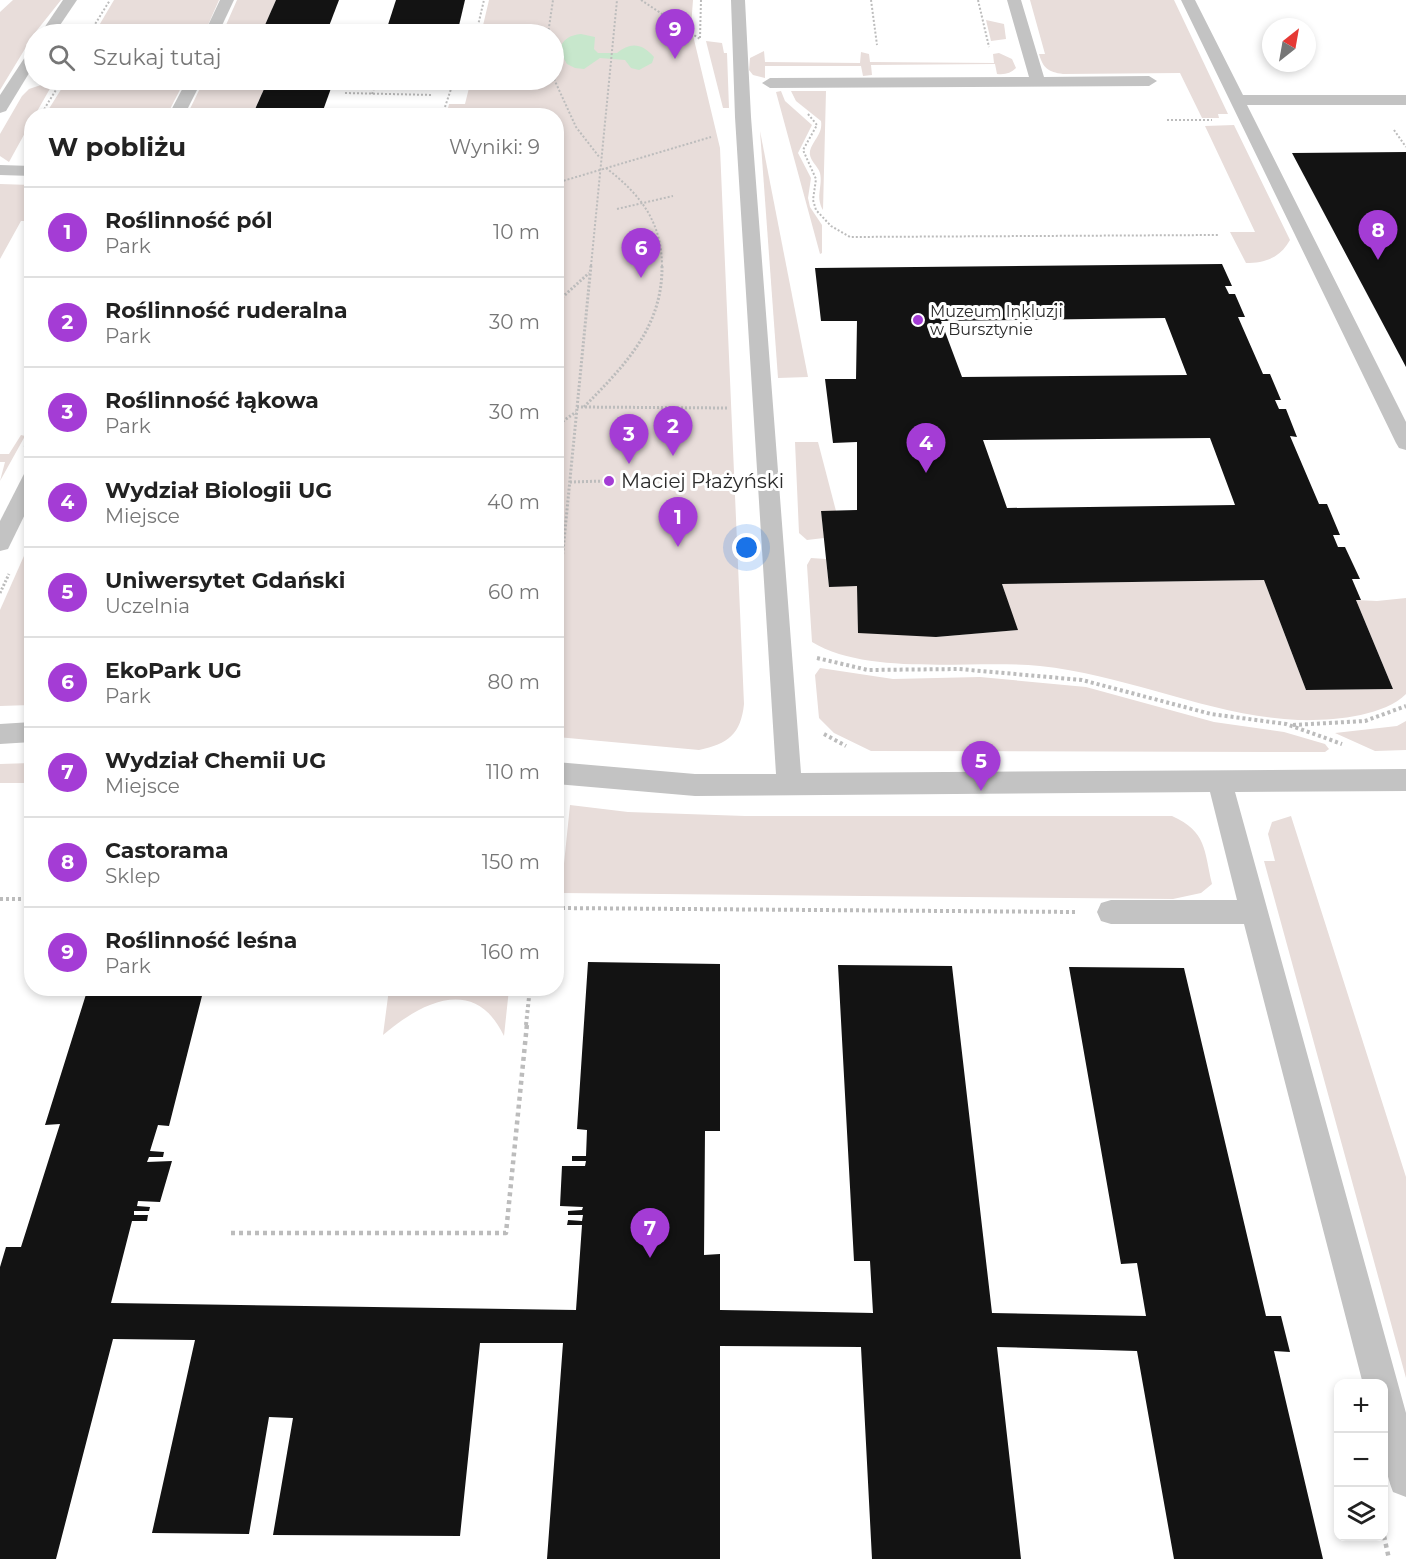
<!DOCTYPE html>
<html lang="pl">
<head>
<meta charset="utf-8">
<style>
	:root { --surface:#fff; --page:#f2f2f2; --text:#222; --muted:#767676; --line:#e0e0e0; --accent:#a43cd5 }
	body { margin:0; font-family:Montserrat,sans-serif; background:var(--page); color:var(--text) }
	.controls { position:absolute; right:18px; bottom:18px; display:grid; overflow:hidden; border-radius:12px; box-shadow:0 3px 9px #0003 }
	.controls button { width:54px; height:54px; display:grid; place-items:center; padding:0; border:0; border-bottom:2px solid var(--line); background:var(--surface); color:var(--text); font:30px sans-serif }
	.compass { position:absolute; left:1262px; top:18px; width:54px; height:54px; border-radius:50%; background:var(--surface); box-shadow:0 3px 9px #0003; rotate:31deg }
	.you { position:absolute; left:747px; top:548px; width:21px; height:21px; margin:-15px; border:4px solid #fff; border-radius:50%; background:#1a73e8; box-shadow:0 0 0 9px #1a73e833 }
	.badge { display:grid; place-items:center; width:39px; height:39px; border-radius:50%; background:var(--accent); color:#fff; font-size:20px; font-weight:700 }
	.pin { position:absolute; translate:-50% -50px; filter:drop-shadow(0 2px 3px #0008) }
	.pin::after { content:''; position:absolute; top:32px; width:21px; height:18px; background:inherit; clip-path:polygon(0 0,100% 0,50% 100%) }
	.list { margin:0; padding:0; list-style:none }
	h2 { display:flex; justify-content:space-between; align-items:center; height:78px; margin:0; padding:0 24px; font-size:26px }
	h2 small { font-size:20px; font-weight:400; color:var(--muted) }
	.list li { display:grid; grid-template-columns:39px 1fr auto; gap:18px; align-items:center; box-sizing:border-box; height:90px; padding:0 24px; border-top:2px solid var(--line) }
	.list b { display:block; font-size:22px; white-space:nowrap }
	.list p { margin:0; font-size:20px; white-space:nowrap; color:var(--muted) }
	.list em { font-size:20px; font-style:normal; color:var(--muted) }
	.icon { flex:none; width:33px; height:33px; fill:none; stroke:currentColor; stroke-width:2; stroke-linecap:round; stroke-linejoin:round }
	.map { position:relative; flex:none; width:1406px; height:1559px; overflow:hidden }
	.search { position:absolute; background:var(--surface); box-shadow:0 3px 9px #0003; left:24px; top:24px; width:540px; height:66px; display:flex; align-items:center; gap:15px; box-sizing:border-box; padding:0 21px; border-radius:33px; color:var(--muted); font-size:22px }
	.panel { position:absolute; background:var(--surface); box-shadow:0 3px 9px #0003; left:24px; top:108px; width:540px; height:888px; border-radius:24px }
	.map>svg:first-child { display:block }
	.green { fill:#e8ddda }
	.water { fill:#c7e7cc }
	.building { fill:#131313; fill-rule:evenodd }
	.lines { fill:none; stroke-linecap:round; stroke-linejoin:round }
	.path-far3 { stroke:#bcbcbc; stroke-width:2; stroke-dasharray:2 2; stroke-linecap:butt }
	.path-far2 { stroke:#bcbcbc; stroke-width:3; stroke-dasharray:2 2; stroke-linecap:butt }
	.path-far1 { stroke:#bcbcbc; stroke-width:4; stroke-dasharray:3 3; stroke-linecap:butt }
	.path { stroke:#bcbcbc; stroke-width:4.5; stroke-dasharray:4 4; stroke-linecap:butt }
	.lane { fill:#c3c3c3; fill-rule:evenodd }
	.poi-dot { fill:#a43cd5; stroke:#fff; stroke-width:2 }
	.labels { text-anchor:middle; stroke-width:6; stroke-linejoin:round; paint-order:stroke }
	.far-poi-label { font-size:16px; fill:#2c2c2c; stroke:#fff; text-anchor:start }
	.poi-label { font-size:20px; fill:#2c2c2c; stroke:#fff; text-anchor:start }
</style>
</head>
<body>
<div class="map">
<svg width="1406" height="1559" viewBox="0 0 1406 1559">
	<rect width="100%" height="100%" fill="#fff"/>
	<g class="green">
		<path d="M 13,0 L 61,0 L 34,34 L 0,90 L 0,12 Z"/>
		<path d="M 114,0 L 219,0 L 204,34 L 94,34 Z"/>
		<path d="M 237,0 L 276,0 L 261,34 L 222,34 Z"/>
		<path d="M 489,0 L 693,0 L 691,27 L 720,148 L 744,704 C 741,734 728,744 699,750 L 557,737 L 556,116 L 446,116 L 449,104 L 465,104 L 471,80 L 554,80 L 554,34 L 481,34 Z"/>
		<path d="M 1030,0 L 1174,0 L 1228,114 L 1218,114 L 1219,118 L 1202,118 L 1180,73 L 1063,74 C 1048,72 1043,68 1039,54 L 1045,54 Z"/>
		<path d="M 986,20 L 1004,24 L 1006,39 L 991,41 Z"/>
		<path d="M 706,41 L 722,43 L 724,53 L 727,53 L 729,108 L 723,108 Z"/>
		<path d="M 764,51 L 765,62 L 860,63 L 861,52 L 869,54 L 870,62 L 994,63 L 993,54 L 999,53 L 1012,59 L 1016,68 C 1011,73 1005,75 997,74 L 995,64 L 871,65 L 872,75 L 863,76 L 861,66 L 765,66 L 765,78 L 753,75 L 749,70 L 750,58 Z"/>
		<path d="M 67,80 L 185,80 L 167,115 L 45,115 Z"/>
		<path d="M 204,80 L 268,80 L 252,115 L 187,115 Z"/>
		<path d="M 41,85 L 52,85 L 35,115 L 32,116 L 31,122 L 9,162 L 0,156 L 0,134 L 22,96 L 29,89 Z"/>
		<path d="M 781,91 L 785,101 L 812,125 L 798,153 L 811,178 L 808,198 L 810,207 L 822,225 L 822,253 L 820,254 L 776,92 Z"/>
		<path d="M 791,91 L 826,91 L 823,210 C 815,196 823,187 820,173 C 818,166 808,159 810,151 C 813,140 823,134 821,121 L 796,101 Z"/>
		<path d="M 1234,125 L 1290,240 C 1280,258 1265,263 1246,263 L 1230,232 L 1255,232 L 1205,126 Z"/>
		<path d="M 760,131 L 808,377 L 778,378 Z"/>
		<path d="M 0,184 L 31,185 L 32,221 L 21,221 L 0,259 Z"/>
		<path d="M 21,435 L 25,436 L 0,481 L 5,462 L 0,462 L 0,454 L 9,454 Z"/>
		<path d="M 795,442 L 818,442 L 836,511 L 821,511 L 824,538 L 807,540 L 799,533 Z"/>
		<path d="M 31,540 L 31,705 L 0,706 L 0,610 Z"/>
		<path d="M 811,558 L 826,559 L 829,586 L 857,586 L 936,637 L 1017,630 L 1002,584 L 1264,580 L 1306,690 L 1393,689 L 1356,600 L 1377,601 L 1406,598 L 1406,694 C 1383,717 1330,721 1298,720 C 1210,716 1128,675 1040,666 C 972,659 870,677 812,642 L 807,565 Z"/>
		<path d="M 820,668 L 893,679 L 980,677 L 1086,687 L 1214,722 L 1284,732 L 1325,744 L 1329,749 L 1325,752 L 871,751 L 834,733 L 819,718 L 815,675 Z"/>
		<path d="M 1406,721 L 1406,750 L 1375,751 L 1335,733 L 1397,726 Z"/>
		<path d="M 31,763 L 31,783 L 0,783 L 0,764 Z"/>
		<path d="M 570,805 L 628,812 L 745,816 L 1172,816 C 1207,832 1204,850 1212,884 L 1201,893 L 1173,899 L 561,893 Z"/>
		<path d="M 1291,816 L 1406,1177 L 1406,1378 L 1264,861 L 1275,861 L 1268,834 L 1272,822 Z"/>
		<path d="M 389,989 L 509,989 L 504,1036 C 475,975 422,1002 383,1035 Z"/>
	</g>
	<path class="water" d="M 581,34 L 595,37 L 594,49 L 598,53 L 617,53 C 630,42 642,43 654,57 L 652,63 L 639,70 L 631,68 L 625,60 L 600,58 L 584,69 L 575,68 L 567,64 L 559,50 C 563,39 570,35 581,34 Z"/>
	<g class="building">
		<path d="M 276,0 L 339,0 L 326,34 L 261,34 Z"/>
		<path d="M 396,0 L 465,0 L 457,34 L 385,34 Z"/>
		<path d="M 268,80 L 334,80 L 321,116 L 252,116 Z"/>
		<path d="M 1406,152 L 1406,367 L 1292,153 Z"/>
		<path d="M 1222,264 L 1232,286 L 1225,286 L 1229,294 L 1235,294 L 1245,317 L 1238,317 L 1263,374 L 1270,374 L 1281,400 L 1275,400 L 1279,409 L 1286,409 L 1297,437 L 1290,436 L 1319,504 L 1327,504 L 1340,535 L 1333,535 L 1338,547 L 1345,547 L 1360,579 L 1352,579 L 1361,600 L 1356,600 L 1393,689 L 1306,690 L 1264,580 L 1002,584 L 1018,630 L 936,637 L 858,633 L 857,586 L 829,587 L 821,511 L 857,510 L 857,442 L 833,443 L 825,379 L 856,379 L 857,321 L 821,321 L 815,268 ZM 1165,318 L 1187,375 L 962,377 L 941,321 ZM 1210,438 L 1235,505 L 1007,508 L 983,440 Z"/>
		<path d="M 588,962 L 720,964 L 720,1131 L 705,1131 L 704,1255 L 720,1254 L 720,1310 L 873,1313 L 870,1261 L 854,1261 L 838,965 L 952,966 L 992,1313 L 1146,1316 L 1137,1263 L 1121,1264 L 1069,967 L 1184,968 L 1266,1316 L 1281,1316 L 1290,1352 L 1274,1351 L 1323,1559 L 1174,1559 L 1137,1351 L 997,1347 L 1021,1559 L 872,1559 L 861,1347 L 720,1346 L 720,1559 L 547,1559 L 563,1343 L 480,1343 L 460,1536 L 273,1535 L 293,1418 L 269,1417 L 249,1534 L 152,1533 L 195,1340 L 113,1339 L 56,1559 L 0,1559 L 0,1267 L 6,1247 L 21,1247 L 60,1124 L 45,1125 L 88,988 L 204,988 L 169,1126 L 158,1125 L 150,1151 L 164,1152 L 163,1157 L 149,1157 L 147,1162 L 172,1161 L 160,1202 L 138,1201 L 137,1206 L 150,1207 L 149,1211 L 134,1211 L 134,1215 L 148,1215 L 147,1221 L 132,1221 L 111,1303 L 576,1310 L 582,1225 L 567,1225 L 568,1220 L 582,1221 L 583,1215 L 568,1215 L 568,1211 L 582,1210 L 583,1207 L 560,1206 L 562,1166 L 585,1166 L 586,1161 L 572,1161 L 572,1156 L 586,1156 L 587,1130 L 577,1129 Z"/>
	</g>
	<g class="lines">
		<g class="path-far3">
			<path d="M 641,0 L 700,39"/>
			<path d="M 871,0 L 877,45"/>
			<path d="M 978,0 L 989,47"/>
			<path d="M 89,34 L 110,0"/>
			<path d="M 476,34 L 484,0"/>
			<path d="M 548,34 L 553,0"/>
			<path d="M 700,38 L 701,0"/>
			<path d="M 554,79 L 576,127 L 600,158"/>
			<path d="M 384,80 L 403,80"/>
			<path d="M 345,93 L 433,95"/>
			<path d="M 372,94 L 377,80"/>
			<path d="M 445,107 L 454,80"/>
			<path d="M 808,114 L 817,125 L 803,150 L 816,179 L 813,200 L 816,210 L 831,226 L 850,237 L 1218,235"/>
			<path d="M 40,116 L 62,80"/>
			<path d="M 1167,120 L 1212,120"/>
			<path d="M 1394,130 L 1406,147"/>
			<path d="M 25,140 L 32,130"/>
			<path d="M 606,168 C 640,194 662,222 662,266"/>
			<path d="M 556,183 L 711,137"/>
			<path d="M 617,209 L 673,196"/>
			<path d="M 591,266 L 617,0"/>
		</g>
		<g class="path-far2">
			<path d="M 556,303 L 589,273"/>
			<path d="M 577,407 L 729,408"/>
			<path d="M 584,407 C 625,365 663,327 662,265"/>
			<path d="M 556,426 L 576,412"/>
			<path d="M 25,447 L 32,434"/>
			<path d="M 570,482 L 605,481"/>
			<path d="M 0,593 L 9,574"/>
			<path d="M 558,602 L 591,265"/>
		</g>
		<g class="path-far1">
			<path d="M 556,618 L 558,600"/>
			<path d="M 817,658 L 868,670 L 959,669 L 1082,680 L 1211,714 L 1286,724 L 1342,744"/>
			<path d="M 1293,725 L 1365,721 L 1406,706"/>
			<path d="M 824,734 L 846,746"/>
			<path d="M 0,899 L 32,899"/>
			<path d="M 556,908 L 1075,912"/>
			<path d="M 526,1025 L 530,988"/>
		</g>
		<g class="path">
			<path d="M 231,1233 L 506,1233 L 527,1024"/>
			<path d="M 1384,1536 L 1389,1559"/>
		</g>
		<g class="lane">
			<path d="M 63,0 L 77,0 L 54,34 L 40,34 Z"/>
			<path d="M 220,0 L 234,0 L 218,34 L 204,34 Z"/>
			<path d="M 731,0 L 745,0 L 751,117 L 801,773 L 1406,769 L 1406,791 L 1235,792 L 1406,1413 L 1406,1497 L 1393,1492 C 1379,1457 1384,1420 1384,1384 L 1363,1384 L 1244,924 L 1111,924 L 1101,921 L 1097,912 L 1101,903 L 1111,900 L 1237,900 L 1210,792 L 695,796 L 556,784 L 556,762 L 695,774 L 776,774 L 735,117 Z"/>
			<path d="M 1007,0 L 1021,0 L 1044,77 L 1149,76 L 1157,81 L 1149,86 L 770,88 L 762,83 L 770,78 L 1029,77 Z"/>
			<path d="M 1181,0 L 1195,0 L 1243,95 L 1406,95 L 1406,105 L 1247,105 L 1406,422 L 1406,450 L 1399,448 L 1396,443 Z"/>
			<path d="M 34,49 L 34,65 L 6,111 L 0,113 L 0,95 L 29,51 Z"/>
			<path d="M 187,80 L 202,80 L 184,116 L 168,116 Z"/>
			<path d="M 0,165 L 32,166 L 32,176 L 0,175 Z"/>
			<path d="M 32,470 L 32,500 L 8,549 L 0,551 L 0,521 L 25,472 Z"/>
			<path d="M 32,722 L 32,742 L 0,744 L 0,724 Z"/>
		</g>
	</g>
	<g class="poi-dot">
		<circle cx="918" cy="320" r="6"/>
		<circle cx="609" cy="481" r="6"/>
	</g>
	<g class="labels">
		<g class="far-poi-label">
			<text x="930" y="317">Muzeum Inkluzji<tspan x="930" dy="18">w Bursztynie</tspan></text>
		</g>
		<g class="poi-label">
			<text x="621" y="488">Maciej Płażyński</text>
		</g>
	</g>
</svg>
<div class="controls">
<button>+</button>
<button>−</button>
<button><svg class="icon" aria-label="layers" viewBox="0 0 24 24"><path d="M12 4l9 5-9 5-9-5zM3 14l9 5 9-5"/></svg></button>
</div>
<svg class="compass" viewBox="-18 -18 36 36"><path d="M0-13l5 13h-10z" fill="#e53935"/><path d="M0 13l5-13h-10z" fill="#767676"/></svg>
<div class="you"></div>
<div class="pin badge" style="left:678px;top:547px">1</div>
<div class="pin badge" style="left:673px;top:456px">2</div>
<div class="pin badge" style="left:629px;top:464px">3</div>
<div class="pin badge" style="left:926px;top:473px">4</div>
<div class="pin badge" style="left:981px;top:791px">5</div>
<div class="pin badge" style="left:641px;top:278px">6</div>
<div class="pin badge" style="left:650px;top:1258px">7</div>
<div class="pin badge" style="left:1378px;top:260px">8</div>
<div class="pin badge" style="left:675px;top:59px">9</div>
<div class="search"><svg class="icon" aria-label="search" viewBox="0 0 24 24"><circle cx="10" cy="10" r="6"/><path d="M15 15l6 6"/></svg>Szukaj tutaj</div>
<section class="panel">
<h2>W pobliżu<small>Wyniki: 9</small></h2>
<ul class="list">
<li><span class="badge">1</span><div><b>Roślinność pól</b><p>Park</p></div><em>10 m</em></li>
<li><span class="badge">2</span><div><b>Roślinność ruderalna</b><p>Park</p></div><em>30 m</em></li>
<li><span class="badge">3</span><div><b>Roślinność łąkowa</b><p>Park</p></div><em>30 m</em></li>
<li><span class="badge">4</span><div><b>Wydział Biologii UG</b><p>Miejsce</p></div><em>40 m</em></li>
<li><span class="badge">5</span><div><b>Uniwersytet Gdański</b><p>Uczelnia</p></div><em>60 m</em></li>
<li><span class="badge">6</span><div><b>EkoPark UG</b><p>Park</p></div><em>80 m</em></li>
<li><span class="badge">7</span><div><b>Wydział Chemii UG</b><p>Miejsce</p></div><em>110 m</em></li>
<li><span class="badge">8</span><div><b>Castorama</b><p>Sklep</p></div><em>150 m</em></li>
<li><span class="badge">9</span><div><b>Roślinność leśna</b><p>Park</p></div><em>160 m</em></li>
</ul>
</section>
</div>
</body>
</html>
